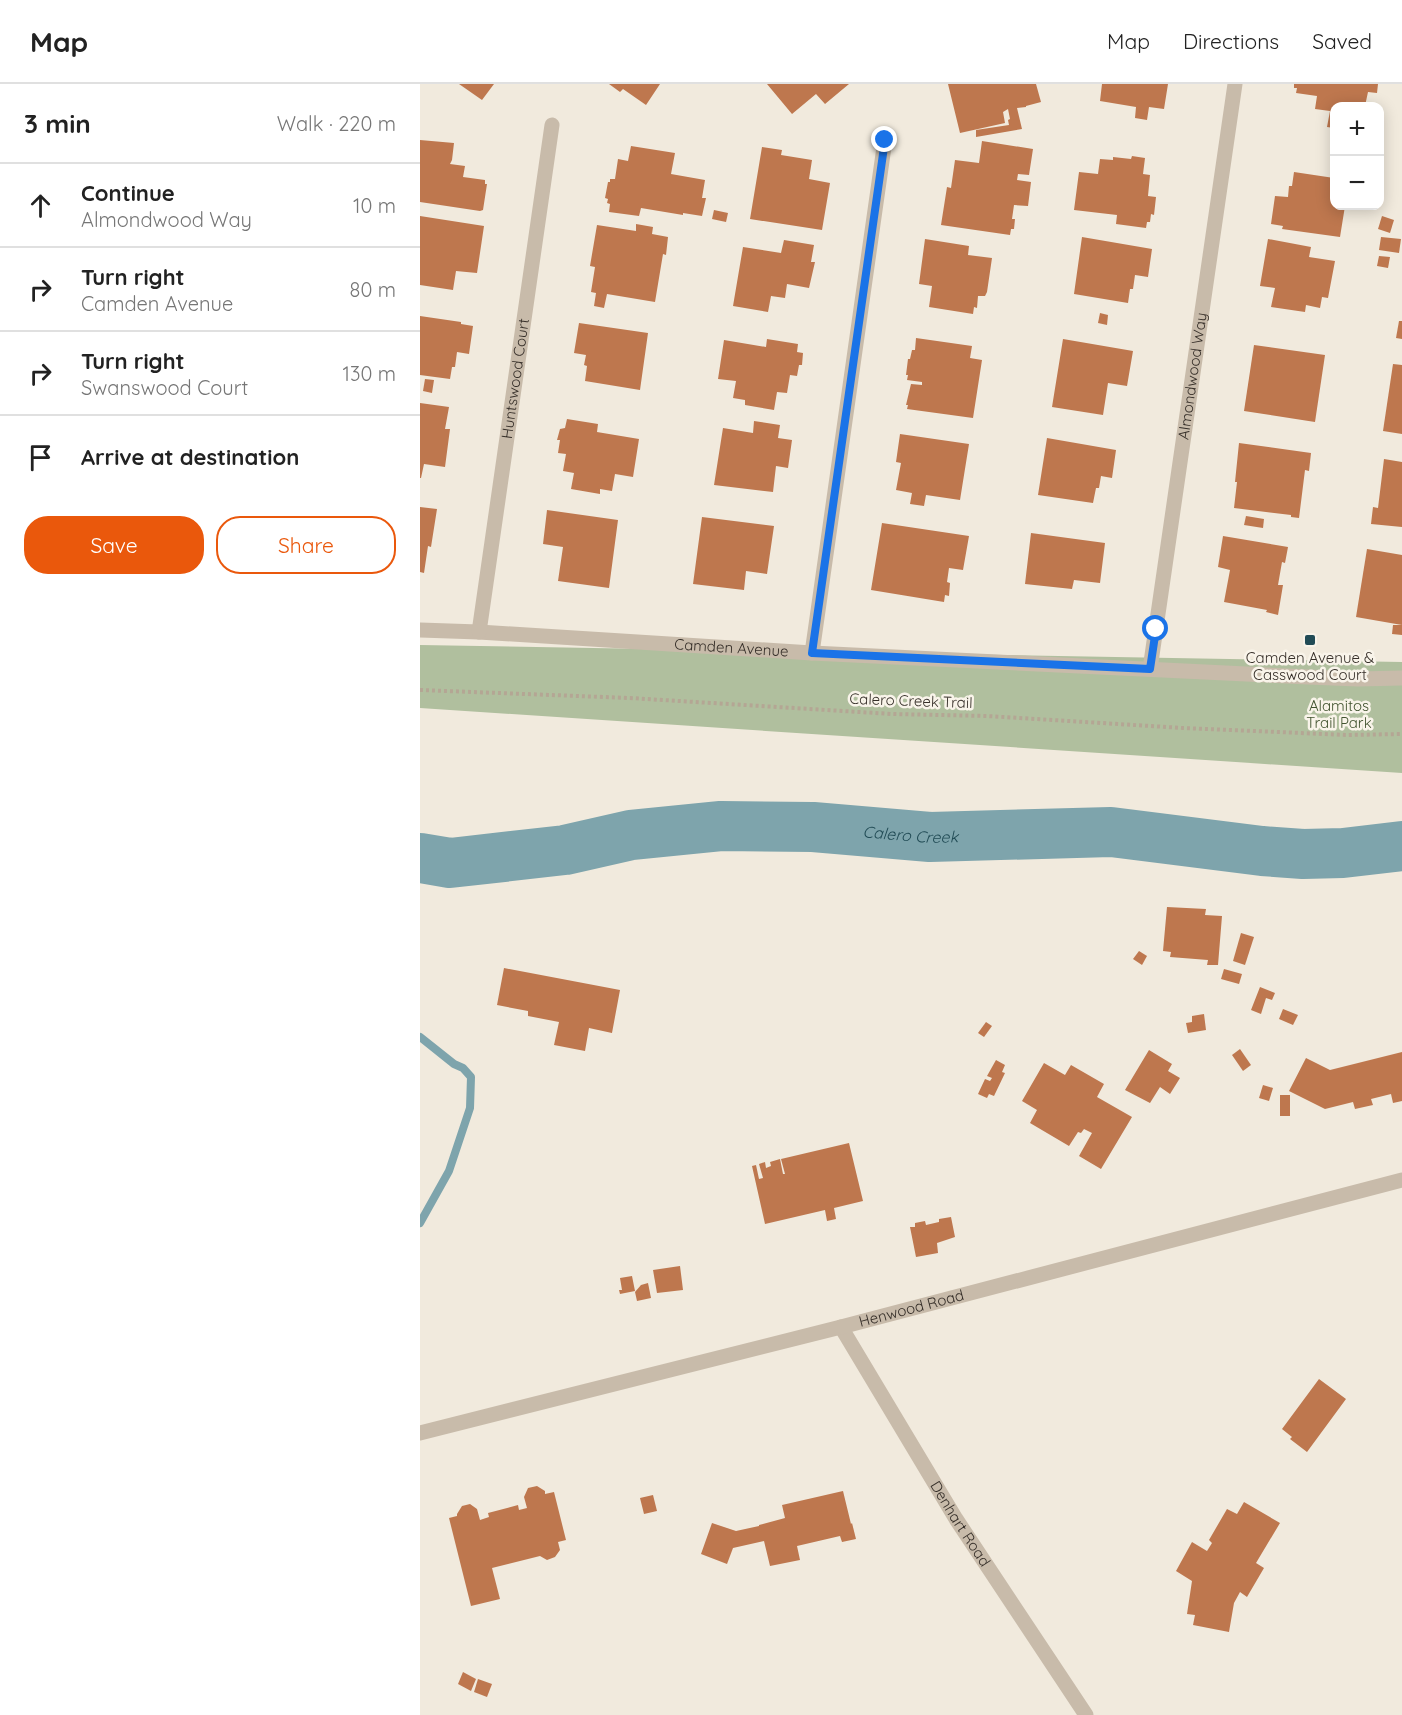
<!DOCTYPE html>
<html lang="en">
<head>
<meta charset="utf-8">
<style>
	:root { --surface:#fff; --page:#f6f6f6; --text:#222; --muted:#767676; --line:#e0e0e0; --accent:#ea580c }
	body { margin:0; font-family:Quicksand,sans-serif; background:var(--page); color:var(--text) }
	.controls { position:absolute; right:18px; top:18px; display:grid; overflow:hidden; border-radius:12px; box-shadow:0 3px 15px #0003 }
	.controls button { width:54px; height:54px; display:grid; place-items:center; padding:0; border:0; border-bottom:2px solid var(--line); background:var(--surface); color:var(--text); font:30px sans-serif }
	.stop { position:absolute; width:18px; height:18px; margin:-14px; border:4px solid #1a73e8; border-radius:50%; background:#fff }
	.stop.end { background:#1a73e8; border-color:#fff; box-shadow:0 2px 6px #0008 }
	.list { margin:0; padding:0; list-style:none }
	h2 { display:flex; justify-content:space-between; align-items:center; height:78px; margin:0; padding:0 24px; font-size:26px }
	h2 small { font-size:20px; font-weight:400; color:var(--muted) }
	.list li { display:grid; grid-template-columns:39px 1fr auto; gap:18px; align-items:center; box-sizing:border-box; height:84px; padding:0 24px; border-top:2px solid var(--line) }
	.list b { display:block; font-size:22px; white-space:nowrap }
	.list p { margin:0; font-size:20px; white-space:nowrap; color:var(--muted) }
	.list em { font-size:20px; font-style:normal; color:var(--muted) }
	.actions { display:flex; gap:12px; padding:18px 24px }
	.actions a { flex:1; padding:14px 0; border:2px solid var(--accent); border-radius:24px; text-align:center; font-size:21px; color:var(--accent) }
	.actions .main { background:var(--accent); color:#fff }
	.icon { flex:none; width:33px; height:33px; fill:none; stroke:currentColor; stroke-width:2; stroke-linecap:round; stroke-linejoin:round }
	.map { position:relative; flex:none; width:982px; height:1631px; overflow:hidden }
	header { display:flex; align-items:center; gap:36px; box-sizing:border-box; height:84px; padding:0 30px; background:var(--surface); border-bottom:2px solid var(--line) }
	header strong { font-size:28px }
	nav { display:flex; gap:33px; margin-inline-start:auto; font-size:21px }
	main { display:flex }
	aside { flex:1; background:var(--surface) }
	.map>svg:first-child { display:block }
	.green { fill:#b0bf9e }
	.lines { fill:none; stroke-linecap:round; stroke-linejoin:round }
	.stream { stroke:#7ea4ac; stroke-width:8 }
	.river { stroke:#7ea4ac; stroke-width:50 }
	.building { fill:#be774e }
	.path { stroke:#b4a694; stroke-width:4; stroke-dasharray:3 3; stroke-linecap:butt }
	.minor { stroke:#c8bbaa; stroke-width:15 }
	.route { stroke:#1a73e8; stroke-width:8 }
	.poi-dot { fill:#214b55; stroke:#f9f4ea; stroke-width:2 }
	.labels { text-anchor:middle; stroke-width:5; stroke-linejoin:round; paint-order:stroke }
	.street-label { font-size:15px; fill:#362f29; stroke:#f9f4ea }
	.poi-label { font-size:15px; fill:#362f29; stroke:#f9f4ea }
	.park-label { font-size:15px; fill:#41532f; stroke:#f9f4ea }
	.water-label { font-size:16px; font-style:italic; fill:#214b55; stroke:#f9f4ea }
</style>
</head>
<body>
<header>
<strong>Map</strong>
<nav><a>Map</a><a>Directions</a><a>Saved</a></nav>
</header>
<main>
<aside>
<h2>3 min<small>Walk · 220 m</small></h2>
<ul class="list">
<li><svg class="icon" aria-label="ahead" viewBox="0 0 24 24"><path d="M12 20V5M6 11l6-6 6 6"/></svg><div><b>Continue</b><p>Almondwood Way</p></div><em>10 m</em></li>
<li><svg class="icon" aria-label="right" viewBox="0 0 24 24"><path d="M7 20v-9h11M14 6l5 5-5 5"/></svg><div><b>Turn right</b><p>Camden Avenue</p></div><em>80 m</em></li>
<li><svg class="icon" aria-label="right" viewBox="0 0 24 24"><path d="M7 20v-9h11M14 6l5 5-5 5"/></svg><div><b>Turn right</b><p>Swanswood Court</p></div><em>130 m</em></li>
<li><svg class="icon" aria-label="arrive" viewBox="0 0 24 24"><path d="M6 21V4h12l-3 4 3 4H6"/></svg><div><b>Arrive at destination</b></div></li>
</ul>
<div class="actions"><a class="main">Save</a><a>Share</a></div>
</aside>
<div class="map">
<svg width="982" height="1631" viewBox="0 0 982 1631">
	<rect width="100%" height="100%" fill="#f1eadd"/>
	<path class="green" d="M 0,561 L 982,578 L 982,689 L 0,624 Z"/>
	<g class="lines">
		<path class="stream" d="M 0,953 L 34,980 L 43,984 L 51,993 L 50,1024 L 29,1087 L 0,1139"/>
		<path class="river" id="s1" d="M 0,774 L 30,779 L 145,766 L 211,751 L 301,742 L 393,743 L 510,753 L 691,748 L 842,767 L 883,770 L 923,769 L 982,762"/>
	</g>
	<g class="building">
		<path d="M 39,0 L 74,0 L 62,16 Z"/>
		<path d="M 189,0 L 240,0 L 226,21 L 203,5 L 200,8 Z"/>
		<path d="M 347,0 L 429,0 L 405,20 L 396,10 L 372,30 Z"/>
		<path d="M 528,0 L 616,0 L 621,18 L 606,22 L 606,23 L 597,24 L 602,45 L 556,53 L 556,46 L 589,41 L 588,36 L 590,35 L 588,25 L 583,28 L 585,39 L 540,49 Z"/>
		<path d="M 682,0 L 748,0 L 744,25 L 729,23 L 727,36 L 715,34 L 716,23 L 680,17 Z"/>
		<path d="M 874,0 L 958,0 L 957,9 L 948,8 L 945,22 L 914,22 L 914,44 L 907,43 L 910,27 L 895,25 L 897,12 L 876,9 L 877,4 L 874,4 Z"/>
		<path d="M 0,56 L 34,59 L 32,76 L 30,80 L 45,82 L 43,93 L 65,96 L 65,100 L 67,100 L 63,126 L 60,127 L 0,118 Z"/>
		<path d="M 562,57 L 613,65 L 609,91 L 598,90 L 597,96 L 611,98 L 608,122 L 594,121 L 592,135 L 595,135 L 594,145 L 591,145 L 590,151 L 521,141 L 527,103 L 531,104 L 535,76 L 559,79 Z"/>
		<path d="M 211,62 L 255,69 L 251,90 L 285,96 L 282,114 L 286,114 L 282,132 L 263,129 L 263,131 L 221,124 L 219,132 L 189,128 L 190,120 L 187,119 L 188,115 L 185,114 L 188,98 L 190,98 L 190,95 L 195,95 L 198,75 L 208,77 Z"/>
		<path d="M 342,63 L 362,66 L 361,71 L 392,76 L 389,95 L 410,99 L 402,146 L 330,135 Z"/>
		<path d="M 712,72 L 725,74 L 723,90 L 730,91 L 728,112 L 736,113 L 734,131 L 731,130 L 730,138 L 727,138 L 726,144 L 696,140 L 697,131 L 654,126 L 659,88 L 678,90 L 680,75 L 693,76 L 693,73 L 711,75 Z"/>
		<path d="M 874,88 L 914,94 L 914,122 L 925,122 L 920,153 L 862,145 L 863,142 L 851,140 L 855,112 L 868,113 L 869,102 L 872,102 Z"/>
		<path d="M 294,126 L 308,129 L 306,138 L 292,135 Z"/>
		<path d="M 0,132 L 64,142 L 57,189 L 36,187 L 33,206 L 0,201 Z"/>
		<path d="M 962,132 L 974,136 L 970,149 L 958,145 Z"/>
		<path d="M 216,140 L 233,143 L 232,150 L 248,153 L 246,171 L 243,170 L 235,218 L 187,210 L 184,224 L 174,222 L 176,209 L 171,208 L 175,183 L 170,182 L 177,141 L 216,147 Z"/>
		<path d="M 662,153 L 732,165 L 728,193 L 715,191 L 713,205 L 710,205 L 708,219 L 654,210 Z"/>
		<path d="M 961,153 L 981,155 L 979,169 L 959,166 Z"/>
		<path d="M 505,155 L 549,162 L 548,171 L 572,174 L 567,208 L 565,212 L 558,212 L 557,224 L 554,223 L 553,230 L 509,223 L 512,202 L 499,200 Z"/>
		<path d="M 848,155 L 891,163 L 889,173 L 915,177 L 908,214 L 902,213 L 900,224 L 886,221 L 885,228 L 851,223 L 855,204 L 840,202 Z"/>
		<path d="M 364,156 L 394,161 L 391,178 L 395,178 L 389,204 L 367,200 L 365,214 L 351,212 L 348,228 L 313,222 L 323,163 L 361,169 Z"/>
		<path d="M 959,172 L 970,173 L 968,184 L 957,182 Z"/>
		<path d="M 680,229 L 688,231 L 687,241 L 678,239 Z"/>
		<path d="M 0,232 L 41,238 L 41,240 L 53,242 L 49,270 L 37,268 L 35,283 L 32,283 L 30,295 L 0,291 Z"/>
		<path d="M 979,237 L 982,237 L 982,255 L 976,254 Z"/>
		<path d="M 159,239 L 228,249 L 220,306 L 165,297 L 167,282 L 164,281 L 166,271 L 154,269 Z"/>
		<path d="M 496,254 L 552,262 L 550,274 L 562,276 L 553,334 L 487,325 L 488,321 L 486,321 L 491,300 L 502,301 L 502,298 L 487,296 L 488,291 L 486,291 L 488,275 L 490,275 L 492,266 L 495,266 Z"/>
		<path d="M 347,255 L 378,260 L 377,268 L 383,269 L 382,281 L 379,281 L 377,292 L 370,291 L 367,309 L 357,308 L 354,326 L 325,321 L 325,316 L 313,314 L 316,297 L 298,295 L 304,256 L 346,263 Z"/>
		<path d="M 643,255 L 713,267 L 707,302 L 688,299 L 683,331 L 632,323 Z"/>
		<path d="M 834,261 L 905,271 L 895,338 L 824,327 Z"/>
		<path d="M 973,280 L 982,281 L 982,350 L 963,347 Z"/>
		<path d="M 5,295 L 14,296 L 12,309 L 3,307 Z"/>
		<path d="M 0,319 L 29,323 L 25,345 L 30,345 L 25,383 L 4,380 L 1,394 L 0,394 Z"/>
		<path d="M 147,335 L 178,340 L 177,348 L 219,355 L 213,393 L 195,390 L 192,407 L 180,405 L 180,410 L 151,405 L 154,389 L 143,387 L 146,370 L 138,369 L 140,356 L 137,356 L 140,345 L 145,344 Z"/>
		<path d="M 334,337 L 360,341 L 358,354 L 372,356 L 368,384 L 356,382 L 353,408 L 294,401 L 303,344 L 333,349 Z"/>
		<path d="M 480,350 L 549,360 L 540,416 L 506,411 L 504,422 L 490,420 L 492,409 L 476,406 L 481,379 L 476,378 Z"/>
		<path d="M 627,354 L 696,366 L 692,394 L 681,392 L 679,404 L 676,404 L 673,419 L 618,411 Z"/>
		<path d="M 819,359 L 891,369 L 889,387 L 885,386 L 879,434 L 871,433 L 871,431 L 814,424 L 817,398 L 815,398 Z"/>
		<path d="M 964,375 L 982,378 L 982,443 L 951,440 L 953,423 L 958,424 Z"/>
		<path d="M 0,423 L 17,425 L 11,463 L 8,462 L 4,489 L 0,488 Z"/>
		<path d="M 127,426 L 198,436 L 189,504 L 138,497 L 143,463 L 123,460 Z"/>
		<path d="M 826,432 L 844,435 L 843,444 L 824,441 Z"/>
		<path d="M 282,433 L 354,442 L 347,490 L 326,487 L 324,506 L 273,500 Z"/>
		<path d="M 462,439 L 549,452 L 543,486 L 529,484 L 527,498 L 530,499 L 529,512 L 525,511 L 524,518 L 451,506 Z"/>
		<path d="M 611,449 L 685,459 L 680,499 L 654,496 L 652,505 L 605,500 Z"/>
		<path d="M 803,452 L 868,463 L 865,479 L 862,478 L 858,501 L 863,501 L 858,531 L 846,528 L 847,526 L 804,518 L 810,486 L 798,483 Z"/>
		<path d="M 947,465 L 982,471 L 982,541 L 936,533 Z"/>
		<path d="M 973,541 L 982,541 L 982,551 L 972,550 Z"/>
		<path d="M 747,823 L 786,825 L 785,831 L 802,832 L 798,881 L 787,881 L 788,876 L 750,873 L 751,868 L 743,867 Z"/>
		<path d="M 821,849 L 834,853 L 825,881 L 813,877 Z"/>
		<path d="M 719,867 L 727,872 L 722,881 L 713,875 Z"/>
		<path d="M 84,884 L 200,906 L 192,949 L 169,944 L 165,967 L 134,961 L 139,938 L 108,932 L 108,927 L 77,921 Z"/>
		<path d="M 804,885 L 822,890 L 819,900 L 801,895 Z"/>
		<path d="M 840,903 L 855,909 L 852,916 L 846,914 L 841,930 L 831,926 Z"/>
		<path d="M 863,925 L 878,931 L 873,941 L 859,935 Z"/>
		<path d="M 784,930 L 786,946 L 768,949 L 766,939 L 772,938 L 772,932 Z"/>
		<path d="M 566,938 L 572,942 L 564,953 L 558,949 Z"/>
		<path d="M 820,965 L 831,981 L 823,987 L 812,971 Z"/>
		<path d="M 729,966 L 752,980 L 748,987 L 760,994 L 750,1010 L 740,1003 L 730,1019 L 705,1006 Z"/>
		<path d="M 982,968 L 982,1017 L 973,1019 L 971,1010 L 951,1015 L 953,1021 L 935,1025 L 933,1018 L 905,1025 L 869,1007 L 886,974 L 910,986 Z"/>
		<path d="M 576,976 L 585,981 L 582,988 L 585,989 L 574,1012 L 569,1010 L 567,1014 L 558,1010 L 565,995 L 570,997 L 572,994 L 567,992 Z"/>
		<path d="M 624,979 L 645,991 L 651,981 L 684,1000 L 677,1013 L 712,1033 L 681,1085 L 659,1072 L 672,1049 L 664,1045 L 661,1049 L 658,1048 L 649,1062 L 610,1039 L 617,1026 L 602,1017 Z"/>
		<path d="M 843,1001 L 853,1004 L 849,1017 L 839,1014 Z"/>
		<rect x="860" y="1011" width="10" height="21"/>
		<path d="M 429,1059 L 443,1117 L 414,1124 L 416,1135 L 407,1137 L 405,1126 L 345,1140 L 332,1082 L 336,1081 L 339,1095 L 343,1094 L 339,1080 L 345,1078 L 346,1084 L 351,1082 L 350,1078 L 360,1075 L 363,1090 L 365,1090 L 361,1075 Z"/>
		<path d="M 531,1133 L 535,1153 L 517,1159 L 518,1169 L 496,1173 L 490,1143 L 495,1143 L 495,1139 L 505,1137 L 506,1141 L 519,1138 L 519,1135 Z"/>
		<path d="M 260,1182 L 263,1206 L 237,1209 L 233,1186 Z"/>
		<path d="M 212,1192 L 215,1207 L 200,1210 L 199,1206 L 202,1206 L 200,1194 Z"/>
		<path d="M 228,1199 L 231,1214 L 217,1217 L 215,1208 L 221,1201 Z"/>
		<path d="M 899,1295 L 926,1315 L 887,1368 L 870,1355 L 872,1353 L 862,1345 Z"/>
		<path d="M 117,1402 L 125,1407 L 125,1410 L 134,1408 L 146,1456 L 138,1458 L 140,1466 L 135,1473 L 127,1476 L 120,1472 L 72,1484 L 80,1515 L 51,1522 L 29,1434 L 37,1432 L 37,1430 L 42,1422 L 50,1420 L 57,1425 L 60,1436 L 69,1433 L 68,1429 L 98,1421 L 99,1426 L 107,1424 L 104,1413 L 108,1404 Z"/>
		<path d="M 423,1407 L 431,1440 L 432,1439 L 436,1455 L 422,1458 L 420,1452 L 377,1462 L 380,1476 L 350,1482 L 344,1457 L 313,1464 L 307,1480 L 281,1470 L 292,1439 L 316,1447 L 339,1442 L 339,1441 L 365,1434 L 362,1421 Z"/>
		<path d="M 233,1411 L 237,1427 L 224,1430 L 220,1414 Z"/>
		<path d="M 824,1418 L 860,1439 L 836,1479 L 844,1484 L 827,1513 L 820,1508 L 814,1519 L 809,1548 L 773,1541 L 775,1531 L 767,1530 L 772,1497 L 756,1487 L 772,1458 L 787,1467 L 792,1459 L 789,1456 L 807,1425 L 817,1430 Z"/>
		<path d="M 43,1588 L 56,1595 L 51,1607 L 38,1600 Z"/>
		<path d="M 58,1595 L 72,1600 L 67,1613 L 54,1608 Z"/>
	</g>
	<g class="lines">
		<path class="path" d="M 0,606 L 210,614 L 472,630 L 567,632 L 763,644 L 928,651 L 982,650"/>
		<g class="minor">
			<path id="s2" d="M 0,546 L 59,548 L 392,569 L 888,593 L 938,595 L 982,594"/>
			<path id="s3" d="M 59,548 L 132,41"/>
			<path d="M 392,569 L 465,56"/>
			<path id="s4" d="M 730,585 L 815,0"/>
			<path id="s5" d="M 421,1243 L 536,1435 L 666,1631"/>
			<path id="s6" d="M 0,1349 L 421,1243 L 982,1096"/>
		</g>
	</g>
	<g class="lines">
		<path class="route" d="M 465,56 L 392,569 L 730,585 L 736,545"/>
	</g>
	<rect class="poi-dot" x="884" y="550" width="12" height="12" rx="3"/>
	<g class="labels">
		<g class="street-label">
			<text dy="5" stroke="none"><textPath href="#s4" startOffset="296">Almondwood Way</textPath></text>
			<text dy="5" stroke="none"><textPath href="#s3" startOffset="256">Huntswood Court</textPath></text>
			<text dy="5" stroke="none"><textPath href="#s2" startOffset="312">Camden Avenue</textPath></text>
			<text transform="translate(491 617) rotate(2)" y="5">Calero Creek Trail</text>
			<text dy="5" stroke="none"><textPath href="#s6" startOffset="507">Henwood Road</textPath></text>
			<text dy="5" stroke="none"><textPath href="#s5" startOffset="230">Denhart Road</textPath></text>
		</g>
		<g class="poi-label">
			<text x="890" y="579">Camden Avenue &amp;<tspan x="890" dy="17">Casswood Court</tspan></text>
		</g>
		<g class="park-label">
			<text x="919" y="627">Alamitos<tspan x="919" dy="17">Trail Park</tspan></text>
		</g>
		<g class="water-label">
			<text dy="6" stroke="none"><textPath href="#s1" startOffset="494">Calero Creek</textPath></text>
		</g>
	</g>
</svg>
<div class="controls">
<button>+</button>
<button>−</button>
</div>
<div class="stop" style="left:736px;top:545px"></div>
<div class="stop end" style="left:465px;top:56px"></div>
</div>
</main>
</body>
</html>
